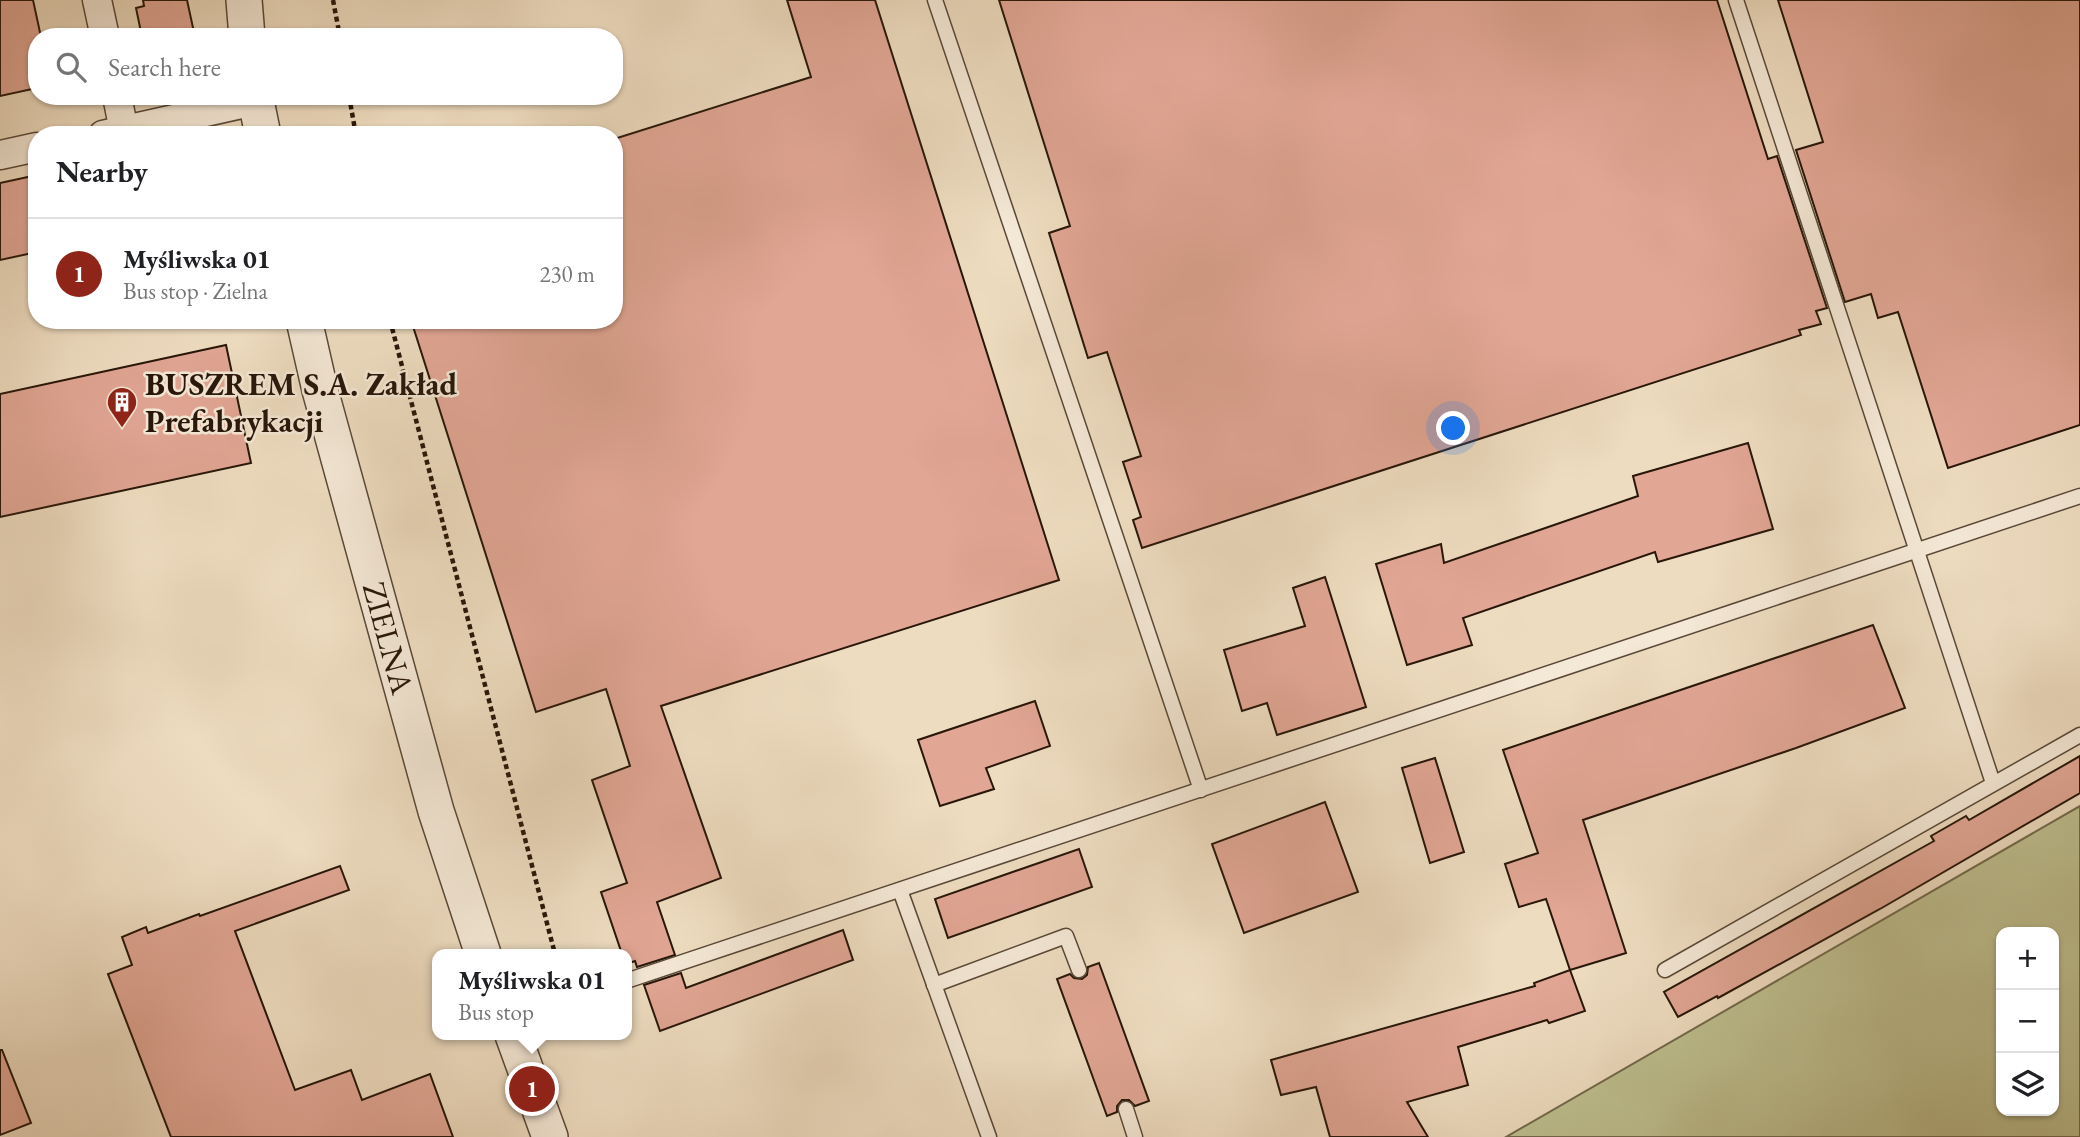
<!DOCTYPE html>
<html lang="en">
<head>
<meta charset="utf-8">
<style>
	:root { --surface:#fff; --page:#f2f2f2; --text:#202124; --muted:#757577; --line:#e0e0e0; --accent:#8f2418 }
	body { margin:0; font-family:"EB Garamond",serif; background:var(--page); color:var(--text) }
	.controls { position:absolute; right:21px; bottom:21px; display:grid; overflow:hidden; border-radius:14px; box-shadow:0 2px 5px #0004 }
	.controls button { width:63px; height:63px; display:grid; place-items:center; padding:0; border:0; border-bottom:2px solid var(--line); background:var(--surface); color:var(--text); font:35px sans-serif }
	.you { position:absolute; left:1454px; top:429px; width:24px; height:24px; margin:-18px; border:5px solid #fff; border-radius:50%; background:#1a73e8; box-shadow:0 0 0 10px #1a73e833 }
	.badge { display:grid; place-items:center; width:46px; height:46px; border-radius:50%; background:var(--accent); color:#fff; font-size:23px; font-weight:700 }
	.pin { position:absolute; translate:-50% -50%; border:4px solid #fff; box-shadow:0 2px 7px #0006 }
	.popup { position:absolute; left:432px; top:949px; width:200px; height:91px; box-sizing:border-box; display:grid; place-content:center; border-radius:14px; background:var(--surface); filter:drop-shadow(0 2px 5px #0005); font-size:23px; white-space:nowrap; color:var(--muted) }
	.popup b { font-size:26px; color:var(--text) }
	.popup::after { content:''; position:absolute; left:50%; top:100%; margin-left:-14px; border:14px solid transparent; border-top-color:var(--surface) }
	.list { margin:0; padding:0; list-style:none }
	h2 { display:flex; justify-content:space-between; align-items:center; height:91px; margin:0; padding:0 28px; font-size:30px }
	h2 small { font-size:23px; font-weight:400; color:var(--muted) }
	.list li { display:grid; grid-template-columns:46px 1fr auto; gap:21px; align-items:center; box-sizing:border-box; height:112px; padding:0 28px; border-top:2px solid var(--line) }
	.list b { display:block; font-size:26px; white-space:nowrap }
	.list p { margin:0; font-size:23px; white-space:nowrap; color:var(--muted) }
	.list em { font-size:23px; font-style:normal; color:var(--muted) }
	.icon { flex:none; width:38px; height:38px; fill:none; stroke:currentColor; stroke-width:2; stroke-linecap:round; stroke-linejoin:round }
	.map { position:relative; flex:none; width:2080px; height:1137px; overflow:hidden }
	.search { position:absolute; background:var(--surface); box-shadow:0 2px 5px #0004; left:28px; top:28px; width:595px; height:77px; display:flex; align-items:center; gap:18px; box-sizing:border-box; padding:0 24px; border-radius:28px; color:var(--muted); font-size:26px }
	.panel { position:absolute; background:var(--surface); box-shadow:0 2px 5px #0004; left:28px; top:126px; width:595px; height:203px; border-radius:28px }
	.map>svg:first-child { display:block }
	.green { fill:#bebf8f; stroke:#726a4c; stroke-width:2; fill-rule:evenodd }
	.building { fill:#e1a694; stroke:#271609; stroke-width:2 }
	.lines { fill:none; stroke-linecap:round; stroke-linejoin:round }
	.service-casing { stroke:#594837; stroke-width:17 }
	.minor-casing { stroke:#594837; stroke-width:31 }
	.tertiary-casing { stroke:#594837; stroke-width:38 }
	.path { stroke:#271609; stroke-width:4.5; stroke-dasharray:5 3.5; stroke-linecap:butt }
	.service { stroke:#f4e8d6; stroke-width:14 }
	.minor { stroke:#f4e8d6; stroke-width:28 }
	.tertiary { stroke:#f4e8d6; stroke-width:35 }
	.labels { text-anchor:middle; stroke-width:5; stroke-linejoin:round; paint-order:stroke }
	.poi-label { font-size:32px; font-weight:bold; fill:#271609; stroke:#f4e8d6; text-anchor:start }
	.street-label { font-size:32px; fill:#271609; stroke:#f4e8d6 }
</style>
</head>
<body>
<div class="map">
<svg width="2080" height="1137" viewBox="0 0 2080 1137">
	<rect width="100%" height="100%" fill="#eedcc0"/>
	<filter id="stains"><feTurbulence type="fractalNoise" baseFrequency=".00286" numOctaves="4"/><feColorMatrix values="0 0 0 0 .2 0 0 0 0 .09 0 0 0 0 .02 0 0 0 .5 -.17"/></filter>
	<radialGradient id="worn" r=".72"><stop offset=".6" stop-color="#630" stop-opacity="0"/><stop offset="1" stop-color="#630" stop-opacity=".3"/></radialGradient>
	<path class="green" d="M 2080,806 L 2080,1137 L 1506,1137 ZM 2001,932 L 2054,932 L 2054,1111 L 2001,1111 Z"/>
	<g class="building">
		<path d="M 0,0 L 33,0 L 41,37 L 37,37 L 37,88 L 0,96 Z"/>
		<path d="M 143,0 L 187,0 L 195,37 L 142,37 L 136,8 L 144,6 Z"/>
		<path d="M 787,0 L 875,0 L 1059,580 L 661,706 L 721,878 L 657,902 L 675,955 L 637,967 L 635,961 L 626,964 L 626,954 L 622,954 L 601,892 L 627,883 L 592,780 L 630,766 L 606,689 L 536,712 L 411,320 L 614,320 L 614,139 L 811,77 Z"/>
		<path d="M 999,0 L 1717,0 L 1768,159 L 1777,156 L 1827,308 L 1816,311 L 1821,324 L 1799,330 L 1801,335 L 1142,548 L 1133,520 L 1141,517 L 1123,462 L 1141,456 L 1107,352 L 1088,358 L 1049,233 L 1070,226 Z"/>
		<path d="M 1778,0 L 2080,0 L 2080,425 L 1948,468 L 1898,312 L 1878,318 L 1871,294 L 1845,302 L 1796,150 L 1823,142 Z"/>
		<path d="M 37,175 L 37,252 L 0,260 L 0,183 Z"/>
		<path d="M 226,345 L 251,463 L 0,517 L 0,394 Z"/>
		<path d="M 1748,443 L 1773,529 L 1658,562 L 1655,552 L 1463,618 L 1472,645 L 1407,665 L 1376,564 L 1441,544 L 1444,563 L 1638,496 L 1633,476 Z"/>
		<path d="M 1325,577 L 1366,707 L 1277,735 L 1267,703 L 1242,711 L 1224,650 L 1305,626 L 1293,588 Z"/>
		<path d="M 1873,625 L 1905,708 L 1796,748 L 1583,820 L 1626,953 L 1570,970 L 1546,899 L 1519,907 L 1505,864 L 1538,853 L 1503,750 Z"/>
		<path d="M 1035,701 L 1050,746 L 986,768 L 994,789 L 940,806 L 918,740 Z"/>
		<path d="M 2080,756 L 2080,793 L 1880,909 L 1718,998 L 1717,996 L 1678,1017 L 1664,992 L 1934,841 L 1931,836 L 1966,816 L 1969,820 Z"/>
		<path d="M 1435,758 L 1464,852 L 1430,863 L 1402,768 Z"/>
		<path d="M 1325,802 L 1358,892 L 1244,933 L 1212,844 Z"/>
		<path d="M 1079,849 L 1092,887 L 948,938 L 935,899 Z"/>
		<path d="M 340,866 L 349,890 L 235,931 L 295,1090 L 351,1070 L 362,1100 L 430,1074 L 453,1137 L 171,1137 L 108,974 L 132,965 L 122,937 L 146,927 L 148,933 L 199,914 L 200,916 Z"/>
		<path d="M 843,930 L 853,960 L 660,1031 L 644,985 L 681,973 L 686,988 Z"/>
		<path d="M 1099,963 L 1149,1101 L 1135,1106 L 1129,1100 L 1122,1100 L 1117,1106 L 1117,1112 L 1107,1116 L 1057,979 L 1070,974 L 1074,978 L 1082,979 L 1087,975 L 1088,967 Z"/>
		<path d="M 1570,970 L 1585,1011 L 1549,1023 L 1547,1020 L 1458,1047 L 1468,1085 L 1407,1102 L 1428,1137 L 1330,1137 L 1316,1087 L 1281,1095 L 1271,1060 L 1535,986 L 1534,983 Z"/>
		<path d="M 0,1050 L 2,1050 L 31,1123 L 0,1135 Z"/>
	</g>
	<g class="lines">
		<g class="service-casing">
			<g id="service">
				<path d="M 935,0 L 1201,790"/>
				<path d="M 1736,0 L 1993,783"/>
				<path d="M 900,890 L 989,1137"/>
				<path d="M 1665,970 L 2080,735"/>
				<path d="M 626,981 L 2080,496"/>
				<path d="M 934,985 L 1066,936 L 1079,970"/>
				<path d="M 1126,1109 L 1135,1137"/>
			</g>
		</g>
		<g class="minor-casing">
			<g id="minor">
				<path d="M 97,0 L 105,37"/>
				<path d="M 117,96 L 124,131"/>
				<path d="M 103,135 L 255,101"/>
				<path d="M 0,155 L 37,147"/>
			</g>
		</g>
		<g class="tertiary-casing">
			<g id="tertiary">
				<path d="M 244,0 L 247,37"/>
				<path d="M 255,96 L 263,135"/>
				<path id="s1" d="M 304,320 L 320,390 L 436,811 L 483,954"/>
				<path d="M 513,1035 L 550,1137"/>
			</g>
		</g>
		<g class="path">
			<path d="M 333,0 L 340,37"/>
			<path d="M 349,96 L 356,135"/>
			<path d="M 390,320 L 555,954"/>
		</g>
		<use href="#service" class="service"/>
		<use href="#minor" class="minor"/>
		<use href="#tertiary" class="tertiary"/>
	</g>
	<defs>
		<g id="building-pin" transform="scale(1.575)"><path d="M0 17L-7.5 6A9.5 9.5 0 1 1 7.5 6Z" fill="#8f2418" stroke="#f4e8d6"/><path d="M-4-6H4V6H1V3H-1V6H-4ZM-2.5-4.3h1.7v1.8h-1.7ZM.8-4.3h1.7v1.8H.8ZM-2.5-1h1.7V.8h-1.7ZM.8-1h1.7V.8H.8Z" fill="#fff"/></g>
	</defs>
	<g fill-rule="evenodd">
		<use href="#building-pin" x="122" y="402"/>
	</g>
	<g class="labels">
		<g class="poi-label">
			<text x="145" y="395">BUSZREM S.A. Zakład<tspan x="145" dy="37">Prefabrykacji</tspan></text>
		</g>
		<g class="street-label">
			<text dy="11" stroke="none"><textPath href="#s1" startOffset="329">ZIELNA</textPath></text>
		</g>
	</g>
	<rect width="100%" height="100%" filter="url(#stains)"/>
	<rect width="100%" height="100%" fill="url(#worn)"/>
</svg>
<div class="controls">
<button>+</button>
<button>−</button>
<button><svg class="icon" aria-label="layers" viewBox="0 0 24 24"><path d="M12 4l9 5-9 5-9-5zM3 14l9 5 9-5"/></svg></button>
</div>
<div class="you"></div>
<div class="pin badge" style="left:532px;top:1089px">1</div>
<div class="popup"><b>Myśliwska 01</b>Bus stop</div>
<div class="search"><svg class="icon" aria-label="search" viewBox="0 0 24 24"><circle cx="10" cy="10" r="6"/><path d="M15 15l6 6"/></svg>Search here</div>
<section class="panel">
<h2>Nearby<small></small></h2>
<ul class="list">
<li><span class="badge">1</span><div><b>Myśliwska 01</b><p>Bus stop · Zielna</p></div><em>230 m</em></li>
</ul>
</section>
</div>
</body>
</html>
